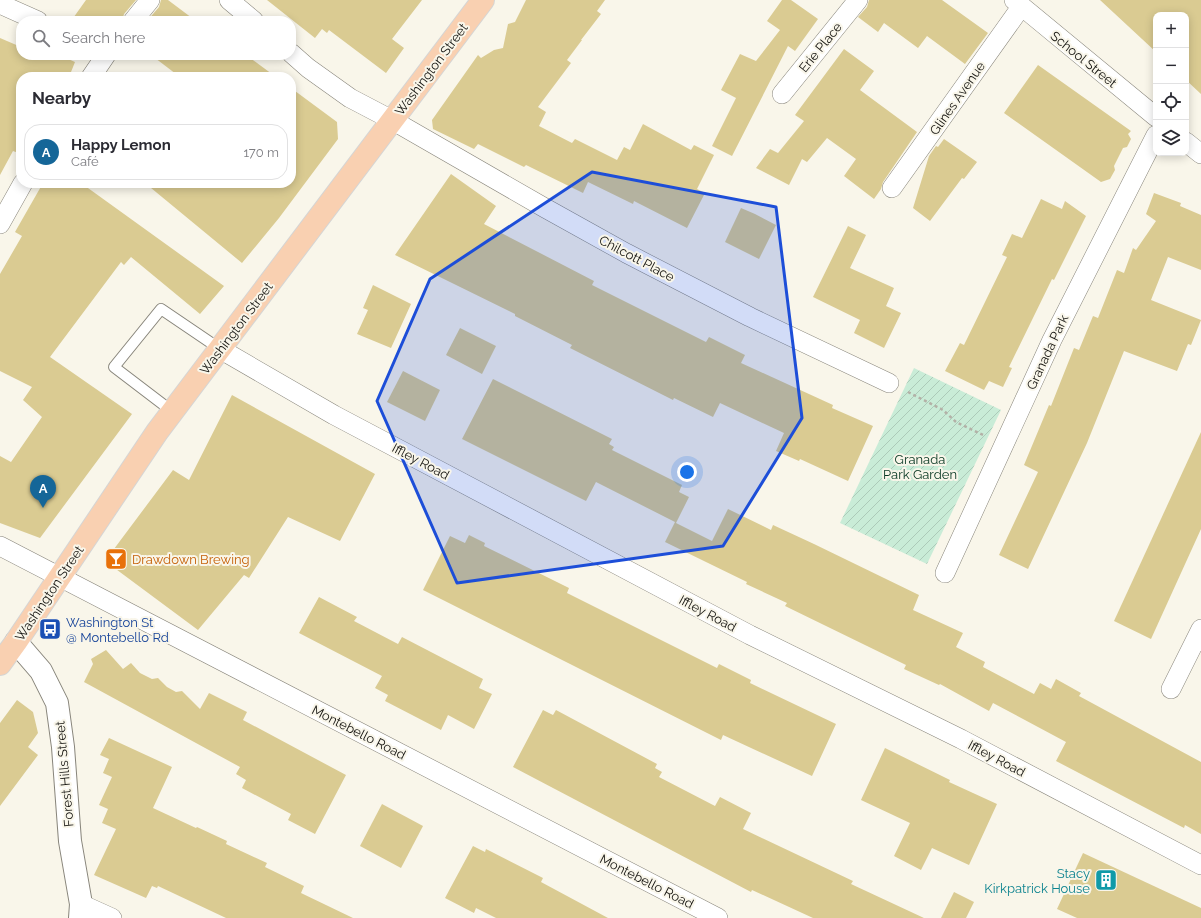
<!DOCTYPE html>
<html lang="en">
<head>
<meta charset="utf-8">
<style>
	:root { --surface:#fff; --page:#f2f2f3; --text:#2b2b33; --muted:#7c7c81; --line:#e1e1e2; --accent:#156698 }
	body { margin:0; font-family:Raleway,sans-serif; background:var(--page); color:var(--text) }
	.controls { position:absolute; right:12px; top:12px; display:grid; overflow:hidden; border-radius:8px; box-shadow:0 2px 10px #0003 }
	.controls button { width:36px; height:36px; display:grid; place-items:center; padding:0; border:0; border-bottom:1px solid var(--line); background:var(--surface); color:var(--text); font:20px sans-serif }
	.you { position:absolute; left:687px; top:472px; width:14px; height:14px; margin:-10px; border:3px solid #fff; border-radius:50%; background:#1a73e8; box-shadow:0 0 0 6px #1a73e833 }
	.badge { display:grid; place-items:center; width:26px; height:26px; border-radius:50%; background:var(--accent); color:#fff; font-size:13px; font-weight:700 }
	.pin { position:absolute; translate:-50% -33px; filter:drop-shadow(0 1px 2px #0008) }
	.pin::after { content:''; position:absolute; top:21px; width:14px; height:12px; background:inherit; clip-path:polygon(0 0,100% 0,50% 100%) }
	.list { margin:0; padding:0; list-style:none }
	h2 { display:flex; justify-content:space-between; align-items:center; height:52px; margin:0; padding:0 16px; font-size:17px }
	h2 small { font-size:13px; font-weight:400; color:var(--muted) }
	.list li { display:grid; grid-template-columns:26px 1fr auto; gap:12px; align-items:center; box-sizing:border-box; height:56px; margin:0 8px 8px; padding:0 8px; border:1px solid var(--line); border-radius:16px }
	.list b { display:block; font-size:15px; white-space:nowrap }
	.list p { margin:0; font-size:13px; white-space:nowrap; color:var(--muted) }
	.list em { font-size:13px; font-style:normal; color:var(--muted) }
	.icon { flex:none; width:22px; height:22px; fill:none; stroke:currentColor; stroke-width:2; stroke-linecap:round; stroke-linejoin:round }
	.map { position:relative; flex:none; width:1201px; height:918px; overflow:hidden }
	.search { position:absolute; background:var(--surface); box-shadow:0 2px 10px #0003; left:16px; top:16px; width:280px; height:44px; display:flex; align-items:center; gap:10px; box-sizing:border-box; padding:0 14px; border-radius:16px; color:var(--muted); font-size:15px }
	.panel { position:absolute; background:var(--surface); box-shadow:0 2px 10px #0003; left:16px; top:72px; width:280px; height:116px; border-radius:16px }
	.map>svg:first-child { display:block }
	.garden { fill:url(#garden-furrows) }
	.building { fill:#dacb92 }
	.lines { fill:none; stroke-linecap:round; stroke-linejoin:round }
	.lane-casing { stroke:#88857b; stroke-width:12 }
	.street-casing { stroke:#88857b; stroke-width:20 }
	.secondary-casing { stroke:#88857b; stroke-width:24 }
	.primary-casing { stroke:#d5d5d4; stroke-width:24 }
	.path { stroke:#b3b1a7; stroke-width:2.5; stroke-dasharray:3 3; stroke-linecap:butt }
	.lane { stroke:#fff; stroke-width:10 }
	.street { stroke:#fff; stroke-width:19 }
	.secondary { stroke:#fff; stroke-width:22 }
	.primary { stroke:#f9d0b1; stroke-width:22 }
	.marked { fill:#1d4ed8; fill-opacity:0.2; stroke:#1d4ed8; stroke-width:3; stroke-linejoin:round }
	.labels { text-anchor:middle; stroke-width:4; stroke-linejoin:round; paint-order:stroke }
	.street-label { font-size:13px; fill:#151410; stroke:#f9f6ea }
	.park-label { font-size:13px; fill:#063721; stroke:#f9f6ea }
	.food-label { font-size:13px; fill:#c56008; stroke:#f9f6ea; text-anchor:start }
	.transit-label { font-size:13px; fill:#164399; stroke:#f9f6ea; text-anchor:start }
	.culture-label { font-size:13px; fill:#0d838f; stroke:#f9f6ea; text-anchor:end }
</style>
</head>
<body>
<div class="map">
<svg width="1201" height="918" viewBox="0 0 1201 918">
	<defs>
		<pattern id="garden-furrows" width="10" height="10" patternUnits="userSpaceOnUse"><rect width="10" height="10" fill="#c9ecd7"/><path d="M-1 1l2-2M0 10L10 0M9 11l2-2" fill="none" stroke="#accab8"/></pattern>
	</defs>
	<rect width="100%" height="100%" fill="#f9f6ea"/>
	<path class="garden" d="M 914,368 L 1001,410 L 927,564 L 840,523 Z"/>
	<g class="building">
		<path d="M 86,0 L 136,0 L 124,14 L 122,21 L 71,21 Z"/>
		<path d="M 161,0 L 168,0 L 196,21 L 147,21 L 159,7 Z"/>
		<path d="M 267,0 L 422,0 L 392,39 L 404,48 L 386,73 L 329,30 L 327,33 L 322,29 L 315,38 Z"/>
		<path d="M 526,0 L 605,0 L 597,11 L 601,14 L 581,40 L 582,40 L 567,60 L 571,63 L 538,107 L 546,112 L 539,126 L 572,143 L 575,139 L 617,160 L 624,147 L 630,150 L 643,124 L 691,150 L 694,145 L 714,155 L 697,189 L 705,193 L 687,228 L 634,201 L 633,204 L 588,182 L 583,193 L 526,165 L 524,167 L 478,144 L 474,149 L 433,129 L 432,120 L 478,55 L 481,58 L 494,50 L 503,48 L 508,24 L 515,22 Z"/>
		<path d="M 782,0 L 791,0 L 818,19 L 795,51 L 788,46 L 732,156 L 712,146 L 736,98 L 721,90 L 740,54 L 756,61 L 780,30 L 767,21 Z"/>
		<path d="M 869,0 L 942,0 L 988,33 L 965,64 L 927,36 L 918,48 L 884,23 L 878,32 L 858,17 L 867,7 Z"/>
		<path d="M 1100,0 L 1201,0 L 1201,94 L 1186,80 L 1186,15 L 1156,15 L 1156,52 Z"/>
		<path d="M 0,38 L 21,47 L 21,55 L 59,55 L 75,62 L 69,77 L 21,77 L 21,154 L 13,151 L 0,175 Z"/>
		<path d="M 844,49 L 874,71 L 860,90 L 917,132 L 883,182 L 881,189 L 874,199 L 844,176 L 856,159 L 827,138 L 807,162 L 802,159 L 789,185 L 756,168 L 770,149 L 778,153 L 804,121 L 795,115 Z"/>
		<path d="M 151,55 L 246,55 L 276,77 L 180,77 Z"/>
		<path d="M 1038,65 L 1131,131 L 1128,134 L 1131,139 L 1127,147 L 1123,148 L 1114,166 L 1115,170 L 1110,179 L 1101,182 L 1004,113 Z"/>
		<path d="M 291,88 L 337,122 L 338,139 L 279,218 L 242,263 L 145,183 L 291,183 Z"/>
		<path d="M 944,139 L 977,162 L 964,179 L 962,178 L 930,221 L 913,208 L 929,156 L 936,146 L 938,147 Z"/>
		<path d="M 451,174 L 496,206 L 484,224 L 594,281 L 592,285 L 706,342 L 709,337 L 745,355 L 741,363 L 833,405 L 832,408 L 873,426 L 848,481 L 800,459 L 799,461 L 776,451 L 784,433 L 720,403 L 713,417 L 674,398 L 673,400 L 570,348 L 572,345 L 515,316 L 515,314 L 395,255 Z"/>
		<path d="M 43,183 L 81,183 L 224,286 L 200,314 L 131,257 L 124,265 L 121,262 L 50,357 L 132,414 L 40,538 L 0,523 L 0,456 L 11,462 L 42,417 L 23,400 L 32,387 L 0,371 L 0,274 L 22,236 L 15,232 Z"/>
		<path d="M 1154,193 L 1181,203 L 1180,206 L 1201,215 L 1201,270 L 1168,257 L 1151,300 L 1201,320 L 1191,345 L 1188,344 L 1177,371 L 1124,351 L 1087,443 L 1028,569 L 999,555 L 1038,472 L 1024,465 L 1049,405 L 1051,406 L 1074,348 L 1079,350 L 1093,316 L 1098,318 L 1117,270 L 1124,273 L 1133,248 L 1136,250 L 1156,221 L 1146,214 Z"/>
		<path d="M 1041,199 L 1062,209 L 1065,201 L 1086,216 L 1054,280 L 1052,279 L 1009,367 L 1012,368 L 1003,387 L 989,381 L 984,390 L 945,371 L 960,343 L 964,345 L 1007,257 L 1002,255 L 1012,234 L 1022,238 Z"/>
		<path d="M 741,208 L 755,214 L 776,225 L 759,259 L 725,242 Z"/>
		<path d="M 848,226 L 866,235 L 850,268 L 894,288 L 886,306 L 901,313 L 884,348 L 854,333 L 860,320 L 813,297 Z"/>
		<path d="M 373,285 L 411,304 L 391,348 L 357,334 L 368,310 L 363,308 Z"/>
		<path d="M 460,328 L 496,346 L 482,374 L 446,355 Z"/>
		<path d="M 403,371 L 440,390 L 425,421 L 387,402 Z"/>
		<path d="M 493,379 L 612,439 L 609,444 L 614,447 L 612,450 L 682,485 L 679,492 L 689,497 L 676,523 L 712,541 L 728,509 L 771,530 L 773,525 L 814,544 L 919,595 L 913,610 L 963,633 L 956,647 L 985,662 L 983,667 L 1034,694 L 1040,683 L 1051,689 L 1056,679 L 1081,693 L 1079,696 L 1201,762 L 1201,834 L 1185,825 L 1184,828 L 1056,761 L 1066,742 L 993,703 L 989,711 L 940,684 L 939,685 L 904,669 L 906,665 L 785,606 L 787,603 L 746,584 L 747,582 L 665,542 L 675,522 L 596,482 L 586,501 L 462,439 Z"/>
		<path d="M 232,395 L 375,474 L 340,541 L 288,517 L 249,578 L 244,575 L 198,630 L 105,561 L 173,470 L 189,480 Z"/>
		<path d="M 1201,432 L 1201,529 L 1151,639 L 1114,621 Z"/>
		<path d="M 469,535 L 485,543 L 484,546 L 569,588 L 567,593 L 717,668 L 719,664 L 751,680 L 750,683 L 836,724 L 812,776 L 723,735 L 721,740 L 423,590 L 450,536 L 465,543 Z"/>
		<path d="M 319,597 L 357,617 L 354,621 L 398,644 L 402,637 L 483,679 L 479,688 L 492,694 L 474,729 L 448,715 L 441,730 L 385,701 L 388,695 L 375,688 L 382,676 L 299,633 Z"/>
		<path d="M 106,650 L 123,669 L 131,663 L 140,673 L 152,679 L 158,678 L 167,687 L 176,692 L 182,691 L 200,709 L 209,693 L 247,712 L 243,720 L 346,775 L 315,834 L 288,820 L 291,814 L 242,788 L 246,780 L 236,774 L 240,767 L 84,682 L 93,664 L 91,659 Z"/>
		<path d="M 17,700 L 33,712 L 38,733 L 28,747 L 38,755 L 0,806 L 0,723 Z"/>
		<path d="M 543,710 L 553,715 L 556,710 L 657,764 L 655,768 L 662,772 L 659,777 L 715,806 L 720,797 L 751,813 L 743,829 L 853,881 L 851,884 L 924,918 L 813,918 L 752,890 L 751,892 L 513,767 Z"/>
		<path d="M 109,738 L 172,767 L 153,808 L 196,828 L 197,827 L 227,841 L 226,844 L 267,863 L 265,867 L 304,886 L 301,893 L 353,918 L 226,918 L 158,886 L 157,888 L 152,886 L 146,898 L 94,875 L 116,829 L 102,823 L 108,809 L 99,805 L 112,777 L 103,773 L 109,759 L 100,755 Z"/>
		<path d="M 885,748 L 950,780 L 949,782 L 997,804 L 969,865 L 932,848 L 921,870 L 894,856 L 910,823 L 861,800 Z"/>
		<path d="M 382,804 L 423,826 L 401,868 L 360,846 Z"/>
		<path d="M 473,846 L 485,852 L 486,849 L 543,878 L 541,882 L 608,918 L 496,918 L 476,908 L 474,913 L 445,898 Z"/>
		<path d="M 1083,853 L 1201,908 L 1201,918 L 1077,918 L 1057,909 Z"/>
		<path d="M 954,892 L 974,902 L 966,918 L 941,918 Z"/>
	</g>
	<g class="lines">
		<g class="lane-casing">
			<path id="lane" d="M 173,412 L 114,367 L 161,309 L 220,349"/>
		</g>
		<g class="street-casing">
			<g id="street">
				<path d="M 229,0 L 254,21"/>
				<path d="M 1014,0 L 1156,117"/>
				<path d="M 0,4 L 38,21"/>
				<path d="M 133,21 L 150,0"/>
				<path d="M 291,53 L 308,68 L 350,98 L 392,120 L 545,208 L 626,253 L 750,317 L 889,383"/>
				<path d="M 91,77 L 106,55"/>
				<path d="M 782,94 L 858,0"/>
				<path d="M 1186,142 L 1201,154"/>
				<path d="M 892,188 L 1021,7"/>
				<path d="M 0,224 L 23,183"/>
				<path d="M 220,349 L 334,415 L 750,635 L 961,739 L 1201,865"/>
				<path d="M 0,546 L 718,918"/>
				<path d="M 945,573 L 1052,340 L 1156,135"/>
				<path d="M 1171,689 L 1201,629"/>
				<path d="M 81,904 L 112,918"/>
			</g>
		</g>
		<g class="secondary-casing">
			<path id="secondary" d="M 16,642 L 41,671 L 57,703 L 63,747 L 70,841 L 81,904 L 80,918"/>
		</g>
		<g class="primary-casing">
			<path id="primary" d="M 0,664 L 16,642 L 157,432 L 483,0"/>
		</g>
		<path class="path" d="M 908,392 L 943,410 L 956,422 L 983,435"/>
		<use href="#lane" class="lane"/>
		<use href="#street" class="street"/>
		<use href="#secondary" class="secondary"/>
		<use href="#primary" class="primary"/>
	</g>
	<path class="marked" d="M 592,172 L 776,207 L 802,418 L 723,546 L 457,583 L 377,401 L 430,279 Z"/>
	<defs>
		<g id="bar-square" transform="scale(1.15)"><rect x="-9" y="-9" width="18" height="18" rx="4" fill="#e8710a" stroke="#f9f6ea"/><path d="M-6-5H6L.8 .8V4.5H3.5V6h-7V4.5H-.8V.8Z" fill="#fff"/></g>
		<g id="bus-square" transform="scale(1.15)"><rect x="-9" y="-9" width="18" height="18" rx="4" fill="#1a4fb4" stroke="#f9f6ea"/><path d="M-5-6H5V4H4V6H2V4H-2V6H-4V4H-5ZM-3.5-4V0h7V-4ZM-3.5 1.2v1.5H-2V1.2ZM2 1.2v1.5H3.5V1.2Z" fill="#fff"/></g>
		<g id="building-square" transform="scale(1.15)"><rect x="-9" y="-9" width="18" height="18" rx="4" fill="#0f9aa8" stroke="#f9f6ea"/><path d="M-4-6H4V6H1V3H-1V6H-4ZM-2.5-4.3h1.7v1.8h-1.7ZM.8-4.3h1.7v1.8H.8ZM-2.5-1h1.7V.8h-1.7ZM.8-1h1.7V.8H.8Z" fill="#fff"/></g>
	</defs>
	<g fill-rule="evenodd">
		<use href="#bar-square" x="116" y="559"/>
		<use href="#bus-square" x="50" y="629"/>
		<use href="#building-square" x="1106" y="880"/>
	</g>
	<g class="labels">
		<g class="street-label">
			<text transform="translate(820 47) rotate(-51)" y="5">Erie Place</text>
			<text transform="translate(1084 59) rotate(39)" y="5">School Street</text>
			<text transform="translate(431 69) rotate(-53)" y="5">Washington Street</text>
			<text transform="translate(957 98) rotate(-55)" y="5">Glines Avenue</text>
			<text transform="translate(637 258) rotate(28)" y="5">Chilcott Place</text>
			<text transform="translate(236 328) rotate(-53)" y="5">Washington Street</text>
			<text transform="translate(1047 352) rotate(-65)" y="5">Granada Park</text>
			<text transform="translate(421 461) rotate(28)" y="5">Iffley Road</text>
			<text transform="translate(49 593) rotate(-56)" y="5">Washington Street</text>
			<text transform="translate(708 613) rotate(28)" y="5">Iffley Road</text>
			<text transform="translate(359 732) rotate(27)" y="5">Montebello Road</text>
			<text transform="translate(997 758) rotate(28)" y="5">Iffley Road</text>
			<text transform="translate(64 774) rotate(-95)" y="5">Forest Hills Street</text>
			<text transform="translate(647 881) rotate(27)" y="5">Montebello Road</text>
		</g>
		<g class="park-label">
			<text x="920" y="464">Granada<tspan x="920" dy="15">Park Garden</tspan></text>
		</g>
		<g class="food-label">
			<text x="132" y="564">Drawdown Brewing</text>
		</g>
		<g class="transit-label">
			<text x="66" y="627">Washington St<tspan x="66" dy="15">@ Montebello Rd</tspan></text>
		</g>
		<g class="culture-label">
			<text x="1090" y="878">Stacy<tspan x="1090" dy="15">Kirkpatrick House</tspan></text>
		</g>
	</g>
</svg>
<div class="controls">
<button>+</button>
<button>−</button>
<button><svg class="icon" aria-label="locate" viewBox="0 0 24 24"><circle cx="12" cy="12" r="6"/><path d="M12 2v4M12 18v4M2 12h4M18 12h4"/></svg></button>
<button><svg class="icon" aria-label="layers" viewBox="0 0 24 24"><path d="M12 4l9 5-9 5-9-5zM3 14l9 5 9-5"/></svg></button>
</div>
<div class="you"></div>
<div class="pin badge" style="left:43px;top:508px">A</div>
<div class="search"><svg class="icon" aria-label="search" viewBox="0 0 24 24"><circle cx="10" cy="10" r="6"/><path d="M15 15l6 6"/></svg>Search here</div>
<section class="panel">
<h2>Nearby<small></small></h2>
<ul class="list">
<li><span class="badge">A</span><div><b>Happy Lemon</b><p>Café</p></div><em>170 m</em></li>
</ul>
</section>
</div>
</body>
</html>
